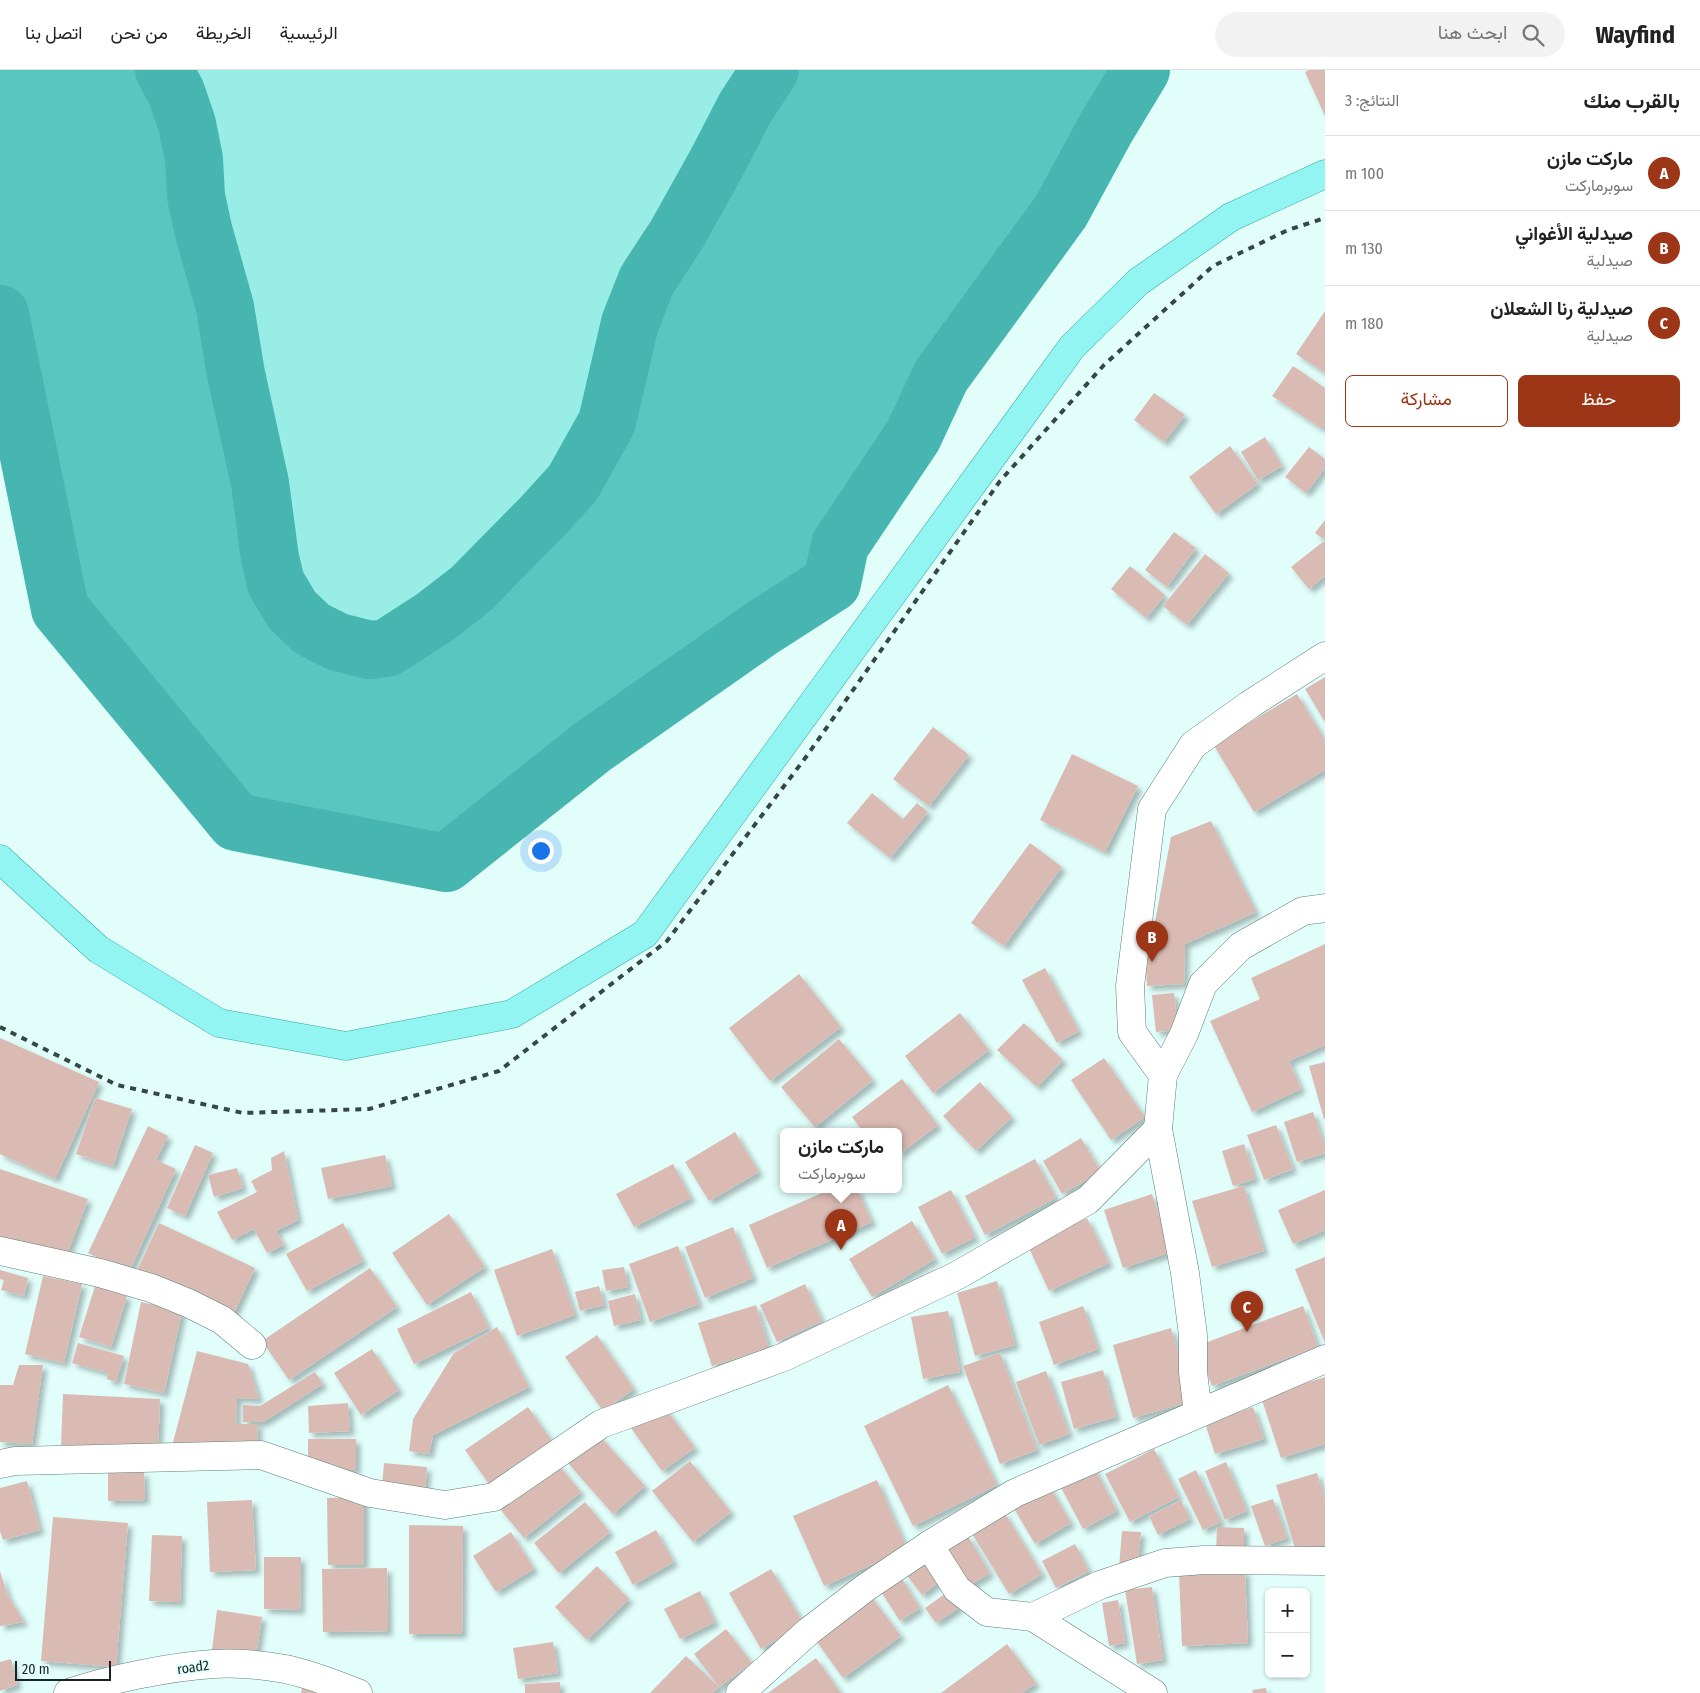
<!DOCTYPE html>
<html lang="ar">
<head>
<meta charset="utf-8">
<style>
	:root { --surface:#fff; --page:#f2f2f2; --text:#222; --muted:#767676; --line:#e0e0e0; --accent:#9d3616 }
	body { margin:0; font-family:"Fira Sans Condensed",Vazirmatn,sans-serif; background:var(--page); color:var(--text); direction:rtl }
	.controls { position:absolute; right:15px; bottom:15px; display:grid; overflow:hidden; border-radius:8px; box-shadow:0 1px 4px #0004 }
	.controls button { width:45px; height:45px; display:grid; place-items:center; padding:0; border:0; border-bottom:1px solid var(--line); background:var(--surface); color:var(--text); font:25px sans-serif }
	.scale { position:absolute; left:15px; bottom:12px; width:96px; box-sizing:border-box; padding-left:5px; border:2px solid #162423; border-top:0; font-size:14px; line-height:18px; white-space:nowrap; color:#162423; -webkit-text-stroke:4px #e1fefb; paint-order:stroke }
	.you { position:absolute; left:540px; top:780px; width:18px; height:18px; margin:-12px; border:4px solid #fff; border-radius:50%; background:#1a73e8; box-shadow:0 0 0 8px #1a73e833 }
	.badge { display:grid; place-items:center; width:32px; height:32px; border-radius:50%; background:var(--accent); color:#fff; font-size:16px; font-weight:700 }
	.pin { position:absolute; translate:-50% -41px; filter:drop-shadow(0 1px 2px #0008) }
	.pin::after { content:''; position:absolute; top:26px; width:18px; height:15px; background:inherit; clip-path:polygon(0 0,100% 0,50% 100%) }
	.popup { position:absolute; left:780px; top:1058px; width:122px; height:65px; box-sizing:border-box; display:grid; place-content:center; border-radius:8px; background:var(--surface); filter:drop-shadow(0 1px 4px #0005); font-size:16px; white-space:nowrap; color:var(--muted) }
	.popup b { font-size:19px; color:var(--text) }
	.popup::after { content:''; position:absolute; left:50%; top:100%; margin-left:-10px; border:10px solid transparent; border-top-color:var(--surface) }
	.list { margin:0; padding:0; list-style:none }
	h2 { display:flex; justify-content:space-between; align-items:center; height:65px; margin:0; padding:0 20px; font-size:21px }
	h2 small { font-size:16px; font-weight:400; color:var(--muted) }
	.list li { display:grid; grid-template-columns:32px 1fr auto; gap:15px; align-items:center; box-sizing:border-box; height:75px; padding:0 20px; border-top:1px solid var(--line) }
	.list b { display:block; font-size:19px; white-space:nowrap }
	.list p { margin:0; font-size:16px; white-space:nowrap; color:var(--muted) }
	.list em { font-size:16px; font-style:normal; color:var(--muted) }
	.actions { display:flex; gap:10px; padding:15px 20px }
	.actions a { flex:1; padding:11px 0; border:1px solid var(--accent); border-radius:8px; text-align:center; font-size:18px; color:var(--accent) }
	.actions .main { background:var(--accent); color:#fff }
	.icon { flex:none; width:28px; height:28px; fill:none; stroke:currentColor; stroke-width:2; stroke-linecap:round; stroke-linejoin:round }
	.map { position:relative; flex:none; width:1325px; height:1623px; overflow:hidden; direction:ltr }
	header { display:flex; align-items:center; gap:30px; box-sizing:border-box; height:70px; padding:0 25px; background:var(--surface); border-bottom:1px solid var(--line) }
	header strong { font-size:24px }
	nav { display:flex; gap:28px; margin-inline-start:auto; font-size:18px }
	.search { width:350px; height:45px; background:var(--page); display:flex; align-items:center; gap:12px; box-sizing:border-box; padding:0 18px; border-radius:28px; color:var(--muted); font-size:19px }
	main { display:flex }
	aside { flex:1; background:var(--surface) }
	.map>svg:first-child { display:block }
	.green { fill:#99ede7 }
	.forest { fill:#5ac6c0 }
	.lines { fill:none; stroke-linecap:round; stroke-linejoin:round }
	.river { stroke:#47b6b0; stroke-width:58 }
	.building { fill:#dabbb3; filter:url(#shadow) }
	.minor-casing { stroke:#5d7e7b; stroke-width:29 }
	.major-casing { stroke:#37a8a3; stroke-width:29 }
	.minor { stroke:#fff; stroke-width:28 }
	.major { stroke:#92f5f1; stroke-width:28 }
	.rail { stroke:#354644; stroke-width:4; stroke-dasharray:6 6; stroke-linecap:butt }
	.labels { text-anchor:middle; stroke-width:4; stroke-linejoin:round; paint-order:stroke }
	.street-label { font-size:14px; fill:#162423; stroke:#e1fefb }
</style>
</head>
<body>
<header>
<strong>Wayfind</strong>
<div class="search"><svg class="icon" aria-label="search" viewBox="0 0 24 24"><circle cx="10" cy="10" r="6"/><path d="M15 15l6 6"/></svg>ابحث هنا</div>
<nav><a>الرئيسية</a><a>الخريطة</a><a>من نحن</a><a>اتصل بنا</a></nav>
</header>
<main>
<aside>
<h2>بالقرب منك<small>النتائج: 3</small></h2>
<ul class="list">
<li><span class="badge">A</span><div><b>ماركت مازن</b><p>سوبرماركت</p></div><em>100 m</em></li>
<li><span class="badge">B</span><div><b>صيدلية الأغواني</b><p>صيدلية</p></div><em>130 m</em></li>
<li><span class="badge">C</span><div><b>صيدلية رنا الشعلان</b><p>صيدلية</p></div><em>180 m</em></li>
</ul>
<div class="actions"><a class="main">حفظ</a><a>مشاركة</a></div>
</aside>
<div class="map">
<svg width="1325" height="1623" viewBox="0 0 1325 1623">
	<defs>
		<filter id="shadow"><feDropShadow dx="4.5" dy="4.5" stdDeviation="2.5" flood-color="#0004"/></filter>
	</defs>
	<rect width="100%" height="100%" fill="#e1fefb"/>
	<path class="green" d="M 164,0 L 771,0 L 677,164 L 630,253 L 607,352 L 573,413 L 435,547 L 370,580 L 312,559 L 276,513 L 187,54 L 176,22 Z"/>
	<path class="forest" d="M 0,0 L 163,0 L 225,237 L 276,513 L 338,572 L 404,567 L 573,413 L 677,164 L 787,0 L 1138,0 L 1061,141 L 913,366 L 832,513 L 446,793 L 236,752 L 60,539 L 0,255 Z"/>
	<g class="lines">
		<g class="river">
			<path d="M 164,0 L 176,22 L 187,54 L 194,89 L 196,126 L 203,159 L 225,237 L 236,304 L 260,413 L 270,488 L 276,513 L 292,540 L 312,559 L 338,572 L 370,580 L 387,578 L 435,547 L 470,520 L 544,445 L 573,413 L 607,352 L 630,253 L 647,210 L 677,164 L 715,96 L 745,38 L 770,0"/>
			<path d="M 0,244 L 60,539 L 236,752 L 446,793 L 592,677 L 762,558 L 832,513 L 840,475 L 913,366 L 941,306 L 1061,141 L 1106,58 L 1141,0"/>
		</g>
	</g>
	<g class="building">
		<path d="M 1309,0 L 1325,0 L 1325,46 L 1305,2 Z"/>
		<path d="M 1325,241 L 1325,303 L 1296,284 Z"/>
		<path d="M 1293,296 L 1325,318 L 1325,354 L 1322,359 L 1272,326 Z"/>
		<path d="M 1154,323 L 1185,345 L 1164,372 L 1134,350 Z"/>
		<path d="M 1265,367 L 1282,396 L 1258,410 L 1241,382 Z"/>
		<path d="M 1230,376 L 1258,414 L 1216,444 L 1189,407 Z"/>
		<path d="M 1309,377 L 1325,389 L 1325,398 L 1306,423 L 1285,407 Z"/>
		<path d="M 1325,450 L 1325,470 L 1315,463 Z"/>
		<path d="M 1174,462 L 1196,478 L 1167,517 L 1145,500 Z"/>
		<path d="M 1324,471 L 1325,473 L 1325,506 L 1309,519 L 1291,497 Z"/>
		<path d="M 1205,484 L 1229,503 L 1187,555 L 1163,536 Z"/>
		<path d="M 1130,496 L 1165,525 L 1146,548 L 1111,519 Z"/>
		<path d="M 1325,607 L 1325,652 L 1305,619 Z"/>
		<path d="M 1297,624 L 1325,670 L 1325,700 L 1254,742 L 1213,674 Z"/>
		<path d="M 933,657 L 969,685 L 929,736 L 893,709 Z"/>
		<path d="M 1072,684 L 1138,716 L 1105,782 L 1040,750 Z"/>
		<path d="M 872,723 L 903,749 L 917,733 L 928,742 L 890,788 L 847,753 Z"/>
		<path d="M 1211,751 L 1256,842 L 1185,874 L 1184,914 L 1147,916 L 1146,899 L 1171,767 Z"/>
		<path d="M 1030,773 L 1062,797 L 1004,876 L 971,853 Z"/>
		<path d="M 1325,874 L 1325,975 L 1289,991 L 1301,1019 L 1252,1042 L 1210,951 L 1260,929 L 1251,908 Z"/>
		<path d="M 1045,898 L 1079,961 L 1057,973 L 1022,910 Z"/>
		<path d="M 799,904 L 841,957 L 770,1011 L 729,958 Z"/>
		<path d="M 1174,923 L 1178,960 L 1156,962 L 1152,925 Z"/>
		<path d="M 960,943 L 989,980 L 933,1023 L 905,986 Z"/>
		<path d="M 1024,953 L 1063,990 L 1037,1017 L 997,980 Z"/>
		<path d="M 0,968 L 99,1012 L 55,1109 L 0,1084 Z"/>
		<path d="M 839,969 L 873,1010 L 815,1057 L 781,1017 Z"/>
		<path d="M 1104,988 L 1145,1047 L 1111,1070 L 1071,1010 Z"/>
		<path d="M 1325,992 L 1325,1049 L 1324,1049 L 1309,996 Z"/>
		<path d="M 902,1009 L 938,1055 L 898,1085 L 898,1061 L 863,1061 L 852,1047 Z"/>
		<path d="M 980,1012 L 1012,1047 L 976,1081 L 943,1046 Z"/>
		<path d="M 95,1028 L 132,1039 L 113,1096 L 76,1084 Z"/>
		<path d="M 1313,1042 L 1325,1077 L 1325,1083 L 1297,1092 L 1284,1052 Z"/>
		<path d="M 1276,1055 L 1293,1099 L 1264,1110 L 1247,1065 Z"/>
		<path d="M 148,1056 L 168,1066 L 156,1090 L 176,1099 L 129,1202 L 88,1183 Z"/>
		<path d="M 735,1062 L 759,1102 L 709,1131 L 685,1092 Z"/>
		<path d="M 1081,1068 L 1101,1102 L 1062,1124 L 1043,1091 Z"/>
		<path d="M 1244,1074 L 1255,1109 L 1233,1116 L 1222,1081 Z"/>
		<path d="M 195,1075 L 213,1083 L 185,1146 L 167,1138 Z"/>
		<path d="M 284,1081 L 298,1150 L 276,1161 L 284,1175 L 267,1183 L 254,1159 L 232,1170 L 217,1142 L 257,1122 L 251,1111 L 272,1100 L 271,1088 Z"/>
		<path d="M 385,1085 L 392,1116 L 328,1129 L 321,1098 Z"/>
		<path d="M 1035,1089 L 1056,1128 L 985,1165 L 965,1126 Z"/>
		<path d="M 673,1094 L 691,1128 L 634,1157 L 616,1124 Z"/>
		<path d="M 237,1098 L 243,1118 L 214,1127 L 208,1105 Z"/>
		<path d="M 0,1099 L 88,1129 L 68,1182 L 0,1167 Z"/>
		<path d="M 1244,1116 L 1264,1181 L 1212,1197 L 1192,1131 Z"/>
		<path d="M 831,1119 L 857,1119 L 872,1152 L 767,1198 L 749,1155 Z"/>
		<path d="M 951,1120 L 975,1167 L 942,1184 L 918,1137 Z"/>
		<path d="M 1325,1120 L 1325,1160 L 1293,1174 L 1278,1140 Z"/>
		<path d="M 1152,1124 L 1171,1182 L 1123,1198 L 1104,1140 Z"/>
		<path d="M 449,1144 L 485,1197 L 427,1235 L 392,1183 Z"/>
		<path d="M 1087,1148 L 1109,1193 L 1049,1221 L 1028,1176 Z"/>
		<path d="M 912,1151 L 935,1189 L 872,1227 L 849,1189 Z"/>
		<path d="M 159,1153 L 255,1198 L 231,1249 L 135,1205 Z"/>
		<path d="M 343,1153 L 363,1191 L 307,1221 L 286,1184 Z"/>
		<path d="M 733,1157 L 753,1208 L 705,1228 L 685,1177 Z"/>
		<path d="M 678,1176 L 699,1234 L 650,1252 L 629,1194 Z"/>
		<path d="M 552,1179 L 575,1245 L 517,1266 L 494,1200 Z"/>
		<path d="M 1325,1187 L 1325,1273 L 1295,1199 Z"/>
		<path d="M 624,1197 L 628,1217 L 606,1221 L 602,1200 Z"/>
		<path d="M 370,1198 L 397,1237 L 289,1310 L 262,1271 Z"/>
		<path d="M 0,1200 L 28,1208 L 24,1226 L 1,1220 L 4,1210 L 0,1209 Z"/>
		<path d="M 43,1206 L 82,1214 L 64,1293 L 25,1284 Z"/>
		<path d="M 997,1211 L 1015,1275 L 975,1286 L 957,1223 Z"/>
		<path d="M 805,1214 L 822,1251 L 777,1272 L 760,1235 Z"/>
		<path d="M 95,1216 L 127,1226 L 111,1277 L 79,1267 Z"/>
		<path d="M 599,1216 L 604,1235 L 580,1241 L 575,1222 Z"/>
		<path d="M 471,1222 L 489,1258 L 414,1294 L 397,1259 Z"/>
		<path d="M 635,1224 L 641,1250 L 614,1256 L 608,1231 Z"/>
		<path d="M 141,1232 L 182,1241 L 164,1323 L 124,1314 Z"/>
		<path d="M 756,1235 L 769,1278 L 712,1296 L 698,1253 Z"/>
		<path d="M 1083,1236 L 1098,1279 L 1054,1295 L 1039,1252 Z"/>
		<path d="M 1303,1236 L 1318,1277 L 1212,1316 L 1197,1276 Z"/>
		<path d="M 948,1241 L 960,1302 L 923,1309 L 911,1247 Z"/>
		<path d="M 497,1257 L 529,1317 L 433,1365 L 429,1384 L 409,1381 L 413,1349 L 454,1283 Z"/>
		<path d="M 1171,1258 L 1192,1331 L 1133,1348 L 1113,1275 Z"/>
		<path d="M 597,1265 L 634,1319 L 603,1341 L 565,1287 Z"/>
		<path d="M 78,1273 L 124,1286 L 116,1312 L 107,1309 L 108,1303 L 72,1293 Z"/>
		<path d="M 372,1279 L 399,1320 L 361,1345 L 334,1303 Z"/>
		<path d="M 197,1281 L 248,1294 L 259,1329 L 237,1328 L 236,1354 L 258,1354 L 257,1382 L 171,1380 Z"/>
		<path d="M 1000,1283 L 1037,1380 L 1000,1394 L 963,1296 Z"/>
		<path d="M 19,1295 L 43,1295 L 32,1374 L 0,1372 L 0,1315 L 13,1315 Z"/>
		<path d="M 1103,1300 L 1116,1347 L 1074,1359 L 1061,1312 Z"/>
		<path d="M 1046,1301 L 1069,1364 L 1039,1375 L 1016,1312 Z"/>
		<path d="M 315,1302 L 323,1314 L 263,1352 L 243,1352 L 243,1335 L 260,1336 Z"/>
		<path d="M 1325,1307 L 1325,1374 L 1281,1388 L 1261,1327 Z"/>
		<path d="M 948,1315 L 997,1415 L 913,1456 L 864,1356 Z"/>
		<path d="M 63,1324 L 160,1329 L 158,1380 L 61,1375 Z"/>
		<path d="M 348,1333 L 350,1361 L 309,1363 L 308,1336 Z"/>
		<path d="M 663,1335 L 695,1378 L 662,1401 L 631,1358 Z"/>
		<path d="M 528,1337 L 557,1378 L 494,1421 L 465,1380 Z"/>
		<path d="M 1253,1337 L 1264,1369 L 1215,1384 L 1205,1353 Z"/>
		<path d="M 598,1364 L 645,1416 L 613,1444 L 567,1392 Z"/>
		<rect x="308" y="1369" width="48" height="31"/>
		<path d="M 1154,1379 L 1179,1427 L 1130,1452 L 1105,1404 Z"/>
		<path d="M 690,1391 L 731,1442 L 693,1472 L 652,1421 Z"/>
		<path d="M 1091,1392 L 1117,1441 L 1083,1459 L 1057,1410 Z"/>
		<path d="M 1226,1392 L 1247,1441 L 1225,1450 L 1205,1401 Z"/>
		<path d="M 384,1393 L 427,1397 L 425,1421 L 382,1417 Z"/>
		<path d="M 557,1393 L 581,1422 L 524,1468 L 500,1439 Z"/>
		<path d="M 1196,1400 L 1221,1452 L 1203,1460 L 1178,1409 Z"/>
		<path d="M 144,1402 L 145,1430 L 108,1431 L 108,1403 Z"/>
		<path d="M 1317,1403 L 1325,1430 L 1325,1477 L 1297,1485 L 1276,1415 Z"/>
		<path d="M 877,1410 L 907,1479 L 824,1516 L 793,1446 Z"/>
		<path d="M 27,1411 L 40,1460 L 3,1470 L 0,1461 L 0,1418 Z"/>
		<path d="M 1048,1414 L 1071,1453 L 1035,1474 L 1012,1435 Z"/>
		<path d="M 364,1427 L 364,1495 L 328,1495 L 327,1428 Z"/>
		<path d="M 1273,1429 L 1287,1468 L 1265,1476 L 1251,1436 Z"/>
		<path d="M 252,1430 L 256,1500 L 210,1502 L 207,1432 Z"/>
		<path d="M 1181,1430 L 1190,1449 L 1158,1465 L 1149,1446 Z"/>
		<path d="M 585,1432 L 610,1462 L 559,1503 L 534,1473 Z"/>
		<path d="M 1004,1442 L 1042,1504 L 1009,1524 L 971,1462 Z"/>
		<path d="M 53,1447 L 128,1453 L 116,1597 L 41,1591 Z"/>
		<path d="M 409,1455 L 463,1456 L 462,1564 L 409,1564 Z"/>
		<path d="M 1217,1457 L 1244,1458 L 1244,1483 L 1216,1483 Z"/>
		<path d="M 656,1460 L 674,1492 L 633,1515 L 615,1482 Z"/>
		<path d="M 1122,1461 L 1141,1462 L 1137,1499 L 1119,1498 Z"/>
		<path d="M 511,1462 L 534,1499 L 496,1522 L 473,1486 Z"/>
		<path d="M 152,1465 L 182,1466 L 180,1532 L 149,1531 Z"/>
		<path d="M 968,1466 L 990,1503 L 963,1520 L 940,1483 Z"/>
		<path d="M 1075,1474 L 1089,1501 L 1056,1518 L 1042,1491 Z"/>
		<path d="M 264,1487 L 301,1487 L 300,1540 L 264,1539 Z"/>
		<path d="M 923,1490 L 940,1511 L 922,1525 L 905,1503 Z"/>
		<path d="M 597,1496 L 629,1529 L 587,1570 L 555,1537 Z"/>
		<path d="M 387,1498 L 388,1561 L 323,1562 L 322,1499 Z"/>
		<path d="M 771,1499 L 804,1554 L 761,1579 L 729,1523 Z"/>
		<path d="M 1245,1500 L 1248,1573 L 1182,1576 L 1179,1503 Z"/>
		<path d="M 0,1501 L 8,1526 L 24,1552 L 0,1556 Z"/>
		<path d="M 901,1507 L 920,1538 L 900,1551 L 880,1520 Z"/>
		<path d="M 1152,1517 L 1163,1590 L 1137,1594 L 1125,1520 Z"/>
		<path d="M 700,1521 L 715,1552 L 680,1569 L 664,1539 Z"/>
		<path d="M 949,1521 L 960,1537 L 936,1553 L 925,1538 Z"/>
		<path d="M 869,1524 L 901,1566 L 843,1608 L 812,1565 Z"/>
		<path d="M 1118,1530 L 1125,1573 L 1109,1576 L 1102,1533 Z"/>
		<path d="M 217,1540 L 262,1547 L 256,1586 L 212,1580 Z"/>
		<path d="M 726,1559 L 752,1593 L 719,1617 L 694,1584 Z"/>
		<path d="M 553,1572 L 558,1603 L 518,1609 L 513,1578 Z"/>
		<path d="M 1007,1574 L 1036,1613 L 1022,1623 L 941,1623 Z"/>
		<path d="M 686,1586 L 719,1617 L 713,1623 L 650,1623 Z"/>
		<path d="M 816,1588 L 841,1623 L 768,1623 Z"/>
		<path d="M 11,1589 L 17,1615 L 0,1621 L 0,1592 Z"/>
		<path d="M 304,1612 L 338,1623 L 301,1623 Z"/>
		<path d="M 560,1612 L 560,1623 L 525,1623 L 525,1614 Z"/>
		<path d="M 1266,1618 L 1267,1623 L 1253,1623 L 1252,1620 Z"/>
	</g>
	<g class="lines">
		<g class="minor-casing">
			<g id="minor">
				<path d="M 1163,1005 L 1184,964 L 1203,914 L 1241,876 L 1303,841 L 1325,838"/>
				<path d="M 1158,1059 L 1163,1005 L 1132,962 L 1130,916 L 1152,739 L 1193,675 L 1249,635 L 1325,586"/>
				<path d="M 0,1181 L 100,1203 L 151,1218 L 188,1233 L 222,1250 L 252,1275"/>
				<path d="M 0,1394 L 15,1391 L 261,1385 L 370,1423 L 445,1435 L 494,1427 L 601,1354 L 784,1287 L 958,1205 L 1088,1130 L 1158,1059 L 1185,1203 L 1193,1265 L 1193,1302 L 1198,1343"/>
				<path d="M 929,1475 L 957,1519 L 987,1542 L 1033,1547 L 1100,1515 L 1165,1493 L 1204,1490 L 1325,1491"/>
				<path d="M 1033,1547 L 1153,1623"/>
				<path d="M 68,1623 C 111,1609 168,1597 213,1594 C 237,1592 262,1595 285,1599 C 310,1604 334,1614 358,1623"/>
				<path d="M 740,1623 L 809,1561 L 865,1518 L 929,1475 L 1015,1423 L 1325,1289"/>
			</g>
		</g>
		<g class="major-casing">
			<path id="major" d="M 0,789 L 98,879 L 219,953 L 346,976 L 512,944 L 645,864 L 1072,277 L 1138,212 L 1231,147 L 1325,104"/>
		</g>
		<use href="#minor" class="minor"/>
		<use href="#major" class="major"/>
		<path class="rail" d="M 0,957 L 117,1015 L 243,1043 L 369,1039 L 499,1001 L 667,871 L 806,687 L 1000,411 L 1104,295 L 1213,196 L 1288,160 L 1325,148"/>
	</g>
	<g class="labels">
		<g class="street-label">
			<text transform="translate(193 1597) rotate(-8)" y="5">road2</text>
		</g>
	</g>
</svg>
<div class="controls">
<button>+</button>
<button>−</button>
</div>
<div class="scale">20 m</div>
<div class="you"></div>
<div class="pin badge" style="left:841px;top:1180px">A</div>
<div class="popup"><b>ماركت مازن</b>سوبرماركت</div>
<div class="pin badge" style="left:1152px;top:892px">B</div>
<div class="pin badge" style="left:1247px;top:1262px">C</div>
</div>
</main>
</body>
</html>
